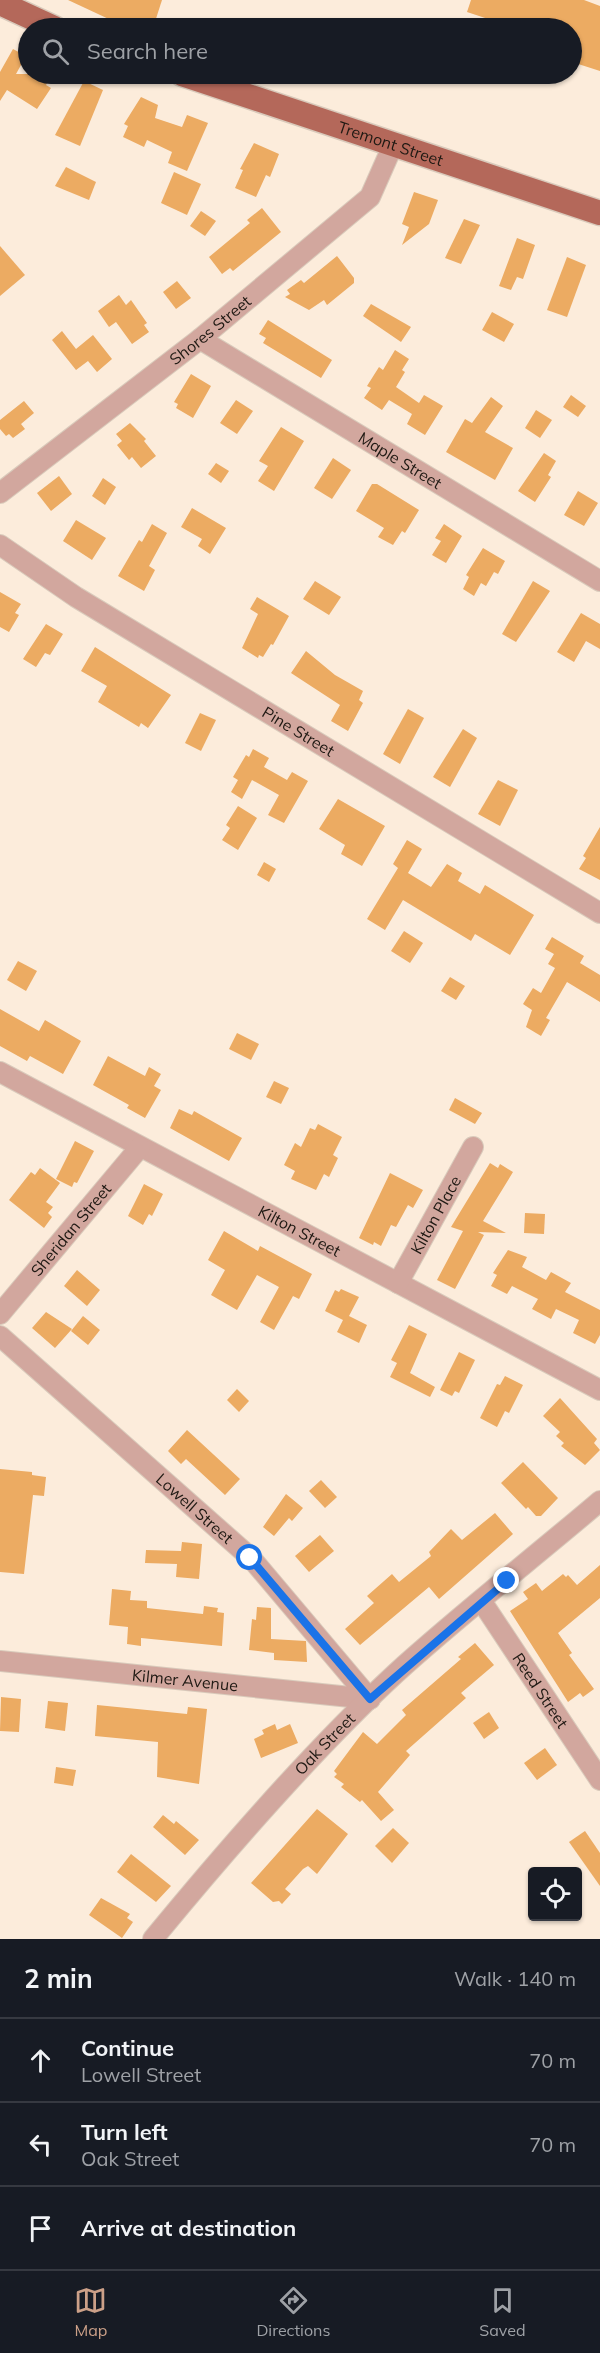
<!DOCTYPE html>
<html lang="en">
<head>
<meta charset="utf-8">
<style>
	:root { --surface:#171b24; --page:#20242c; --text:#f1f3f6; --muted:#9ea1a6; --line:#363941; --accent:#cca088 }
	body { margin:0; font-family:Mulish,sans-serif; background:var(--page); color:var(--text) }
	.controls { position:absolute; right:18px; bottom:18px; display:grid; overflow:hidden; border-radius:6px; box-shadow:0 2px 4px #0004 }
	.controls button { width:54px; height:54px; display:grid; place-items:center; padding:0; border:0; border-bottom:2px solid var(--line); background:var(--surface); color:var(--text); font:30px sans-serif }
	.stop { position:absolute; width:18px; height:18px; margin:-14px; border:4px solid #1a73e8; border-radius:50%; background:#fff }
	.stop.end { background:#1a73e8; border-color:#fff; box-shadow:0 2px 6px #0008 }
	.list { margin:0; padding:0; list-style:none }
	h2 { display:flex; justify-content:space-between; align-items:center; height:78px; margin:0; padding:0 24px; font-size:26px }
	h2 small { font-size:20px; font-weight:400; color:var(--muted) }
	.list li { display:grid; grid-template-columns:39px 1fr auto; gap:18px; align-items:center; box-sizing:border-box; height:84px; padding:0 24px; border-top:2px solid var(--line) }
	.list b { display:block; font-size:22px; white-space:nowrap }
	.list p { margin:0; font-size:20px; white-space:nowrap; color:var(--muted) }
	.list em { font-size:20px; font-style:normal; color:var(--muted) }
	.icon { flex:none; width:33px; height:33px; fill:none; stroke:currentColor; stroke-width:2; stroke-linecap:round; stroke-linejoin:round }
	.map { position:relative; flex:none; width:600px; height:1939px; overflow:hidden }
	.search { position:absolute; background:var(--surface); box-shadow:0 2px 4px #0004; left:18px; right:18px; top:18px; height:66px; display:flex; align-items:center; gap:15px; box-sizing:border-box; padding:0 21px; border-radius:33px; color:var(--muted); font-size:22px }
	.sheet { height:330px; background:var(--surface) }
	nav { display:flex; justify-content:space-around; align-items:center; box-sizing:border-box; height:84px; border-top:2px solid var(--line); background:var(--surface); font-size:16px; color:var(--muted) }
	nav a { display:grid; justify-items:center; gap:3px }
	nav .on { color:var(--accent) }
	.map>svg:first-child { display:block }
	.building { fill:#ecab62 }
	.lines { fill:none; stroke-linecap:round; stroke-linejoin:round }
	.minor-casing { stroke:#d9cabb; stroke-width:22 }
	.major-casing { stroke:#d9cabb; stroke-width:27 }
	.minor { stroke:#d2a79e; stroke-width:20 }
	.major { stroke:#b4685a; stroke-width:24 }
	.route { stroke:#1a73e8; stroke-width:8 }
	.labels { text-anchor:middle; stroke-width:4.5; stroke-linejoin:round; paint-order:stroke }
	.street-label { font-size:16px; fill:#1f1913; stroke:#fcecdb }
</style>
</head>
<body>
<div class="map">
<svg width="600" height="1939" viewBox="0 0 600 1939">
	<rect width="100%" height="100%" fill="#fcecdb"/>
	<g class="building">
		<path d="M 68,0 L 162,0 L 153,28 L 128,28 Z"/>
		<path d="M 471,0 L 584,0 L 600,6 L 600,71 L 572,62 L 572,28 L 515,28 L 467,12 Z"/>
		<path d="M 13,49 L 26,56 L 16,74 L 53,74 L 46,85 L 51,88 L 37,109 L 7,90 L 0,101 L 0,72 Z"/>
		<path d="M 84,81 L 103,90 L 80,146 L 55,135 Z"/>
		<path d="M 141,97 L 158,105 L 155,118 L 182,127 L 187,115 L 208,123 L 187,171 L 168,163 L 172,152 L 147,140 L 144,147 L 123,137 L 128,126 L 124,124 Z"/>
		<path d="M 254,143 L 279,154 L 270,177 L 266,175 L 256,197 L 235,188 L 243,170 L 240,169 Z"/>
		<path d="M 66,167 L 96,182 L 89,200 L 55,186 Z"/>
		<path d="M 174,172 L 201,184 L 187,215 L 161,203 Z"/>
		<path d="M 414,192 L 438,200 L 429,224 L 402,245 L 409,227 L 402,224 Z"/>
		<path d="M 262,208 L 281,232 L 233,271 L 230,268 L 222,274 L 209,257 L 250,223 L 247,220 Z"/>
		<path d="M 201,211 L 216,221 L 205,236 L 190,226 Z"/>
		<path d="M 464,219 L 480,225 L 461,264 L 445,258 Z"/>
		<path d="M 517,238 L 535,245 L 523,279 L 517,277 L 511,290 L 499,286 Z"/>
		<path d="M 0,246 L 25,275 L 0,296 Z"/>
		<path d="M 337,256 L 354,278 L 354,283 L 327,305 L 324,300 L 309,310 L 285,297 L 290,294 L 287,290 L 301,280 L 304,283 Z"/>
		<path d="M 567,257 L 586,265 L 567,317 L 547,310 Z"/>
		<path d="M 177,281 L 191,298 L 176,309 L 163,292 Z"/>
		<path d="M 119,295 L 126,305 L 131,300 L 147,323 L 144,325 L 149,332 L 132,344 L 116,322 L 109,327 L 98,311 Z"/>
		<path d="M 371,304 L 411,327 L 401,342 L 363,316 Z"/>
		<path d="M 492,312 L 514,324 L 504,342 L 482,330 Z"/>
		<path d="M 268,320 L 332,360 L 321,378 L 263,343 L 266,338 L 259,334 Z"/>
		<path d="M 62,331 L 76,349 L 93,335 L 112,359 L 97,372 L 88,361 L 76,370 L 52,340 Z"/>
		<path d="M 395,350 L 409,359 L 402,370 L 405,372 L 396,387 L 419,403 L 424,395 L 443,406 L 425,435 L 407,424 L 412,414 L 389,400 L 382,410 L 364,398 L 371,388 L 367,386 L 379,367 L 383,370 Z"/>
		<path d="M 191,374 L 211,386 L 193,418 L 176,408 L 178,404 L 174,402 Z"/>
		<path d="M 571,395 L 586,406 L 578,417 L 563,407 Z"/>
		<path d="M 491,397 L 503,406 L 485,432 L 513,448 L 495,480 L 446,452 L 465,419 L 472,423 Z"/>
		<path d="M 236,400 L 253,411 L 237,434 L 220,423 Z"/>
		<path d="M 24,401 L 34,413 L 21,424 L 25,429 L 13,438 L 9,434 L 6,436 L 0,429 L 0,420 Z"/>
		<path d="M 536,410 L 552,420 L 540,438 L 525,428 Z"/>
		<path d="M 130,423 L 146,439 L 144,441 L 156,456 L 141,468 L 132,457 L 129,460 L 117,445 L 122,441 L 116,434 Z"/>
		<path d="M 281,427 L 304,441 L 274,491 L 258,481 L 268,466 L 259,461 Z"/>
		<path d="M 544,453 L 556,461 L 548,475 L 551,477 L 535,502 L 518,491 Z"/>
		<path d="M 333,458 L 351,470 L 332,499 L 314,488 Z"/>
		<path d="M 216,463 L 229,471 L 221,483 L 208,474 Z"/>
		<path d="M 59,476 L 72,494 L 51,511 L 37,493 Z"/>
		<path d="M 103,478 L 116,487 L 105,505 L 92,496 Z"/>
		<path d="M 372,484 L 377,484 L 419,510 L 405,533 L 402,531 L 393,545 L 378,537 L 384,528 L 356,511 Z"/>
		<path d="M 578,491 L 598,503 L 584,526 L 564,515 Z"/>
		<path d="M 192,508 L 226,528 L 210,554 L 198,546 L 202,539 L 181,527 Z"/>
		<path d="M 76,520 L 106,538 L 92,560 L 63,541 Z"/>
		<path d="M 152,524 L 167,533 L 149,566 L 155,570 L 144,591 L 118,576 L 139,540 L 142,542 Z"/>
		<path d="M 444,524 L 462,536 L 446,563 L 432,555 L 441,541 L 435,538 Z"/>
		<path d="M 483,548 L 505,561 L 498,574 L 494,572 L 486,586 L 481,583 L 474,596 L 463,589 L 469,577 L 466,575 Z"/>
		<path d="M 315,581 L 341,597 L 329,615 L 303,599 Z"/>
		<path d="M 533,581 L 550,591 L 516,642 L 502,634 Z"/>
		<path d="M 0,592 L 21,604 L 15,613 L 19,615 L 9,632 L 0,627 Z"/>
		<path d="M 257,597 L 289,616 L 273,645 L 271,644 L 263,657 L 259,655 L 258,658 L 242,648 L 258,614 L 250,609 Z"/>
		<path d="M 581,613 L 600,624 L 600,649 L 586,641 L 574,662 L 557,652 Z"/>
		<path d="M 46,624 L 63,634 L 50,655 L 45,653 L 36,667 L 23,659 Z"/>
		<path d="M 95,647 L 171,695 L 148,728 L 141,723 L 139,727 L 98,702 L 107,686 L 81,671 Z"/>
		<path d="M 306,651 L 335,675 L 363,691 L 359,700 L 363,703 L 348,731 L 331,721 L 340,705 L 291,673 Z"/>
		<path d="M 408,709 L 424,718 L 400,764 L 383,754 Z"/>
		<path d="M 200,713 L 216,720 L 201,751 L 185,743 Z"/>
		<path d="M 463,729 L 477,738 L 450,787 L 433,777 Z"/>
		<path d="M 253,749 L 269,758 L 264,767 L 287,780 L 292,772 L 308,781 L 284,823 L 268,815 L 279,795 L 252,780 L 242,799 L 231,792 L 238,780 L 233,777 L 246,755 L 249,757 Z"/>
		<path d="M 498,780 L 518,790 L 500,826 L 478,814 Z"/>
		<path d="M 338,799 L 385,826 L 362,866 L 341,854 L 345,845 L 319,829 Z"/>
		<path d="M 238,806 L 257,818 L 238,850 L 222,840 L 230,828 L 226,825 Z"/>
		<path d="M 600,827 L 600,880 L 579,869 L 586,858 L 583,856 Z"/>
		<path d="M 407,840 L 422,849 L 408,873 L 431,887 L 447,864 L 462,873 L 458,881 L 480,894 L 485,885 L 534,915 L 510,955 L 475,934 L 471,941 L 403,900 L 385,930 L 367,919 L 398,868 L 393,864 Z"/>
		<path d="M 264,862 L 276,869 L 269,882 L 257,875 Z"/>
		<path d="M 404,931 L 423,943 L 410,963 L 391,951 Z"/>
		<path d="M 552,937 L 584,956 L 580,963 L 600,975 L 600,1002 L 567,982 L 546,1018 L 550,1020 L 541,1036 L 526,1027 L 532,1010 L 523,1004 L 533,988 L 541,993 L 555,968 L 548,964 L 554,954 L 545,949 Z"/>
		<path d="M 18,961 L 37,971 L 26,991 L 7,980 Z"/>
		<path d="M 450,977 L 465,986 L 456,1000 L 441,991 Z"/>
		<path d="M 0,1009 L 39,1031 L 45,1020 L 81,1041 L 63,1074 L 30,1056 L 27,1061 L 0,1046 Z"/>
		<path d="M 237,1033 L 259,1044 L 251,1060 L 229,1049 Z"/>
		<path d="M 108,1056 L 145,1076 L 149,1067 L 161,1074 L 154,1086 L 161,1090 L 145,1118 L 127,1108 L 129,1105 L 93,1085 Z"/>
		<path d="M 274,1081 L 289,1088 L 281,1104 L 266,1097 Z"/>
		<path d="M 455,1098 L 482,1113 L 475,1124 L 449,1110 Z"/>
		<path d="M 179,1109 L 192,1115 L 194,1111 L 242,1138 L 229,1161 L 170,1128 Z"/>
		<path d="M 318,1124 L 342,1137 L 333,1155 L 338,1158 L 329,1177 L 324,1174 L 316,1190 L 291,1179 L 295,1171 L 284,1165 L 295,1143 L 301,1147 L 310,1128 L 315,1130 Z"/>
		<path d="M 75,1141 L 94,1151 L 77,1183 L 74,1182 L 72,1187 L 56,1179 Z"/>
		<path d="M 490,1163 L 498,1168 L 500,1164 L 513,1172 L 483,1221 L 506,1233 L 478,1232 L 484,1235 L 455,1289 L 437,1280 L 463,1231 L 451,1227 Z"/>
		<path d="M 40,1168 L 60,1183 L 46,1202 L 53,1207 L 48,1213 L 52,1217 L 44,1228 L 9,1200 L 31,1172 L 35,1175 Z"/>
		<path d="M 390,1173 L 423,1190 L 413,1208 L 408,1205 L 396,1227 L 391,1225 L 381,1246 L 374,1242 L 373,1245 L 359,1238 Z"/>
		<path d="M 144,1184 L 163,1194 L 152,1216 L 149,1214 L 143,1225 L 128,1216 Z"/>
		<path d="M 525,1213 L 545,1214 L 544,1234 L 524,1233 Z"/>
		<path d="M 224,1231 L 258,1251 L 260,1246 L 312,1274 L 299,1299 L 293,1296 L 274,1330 L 260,1322 L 279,1287 L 257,1275 L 237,1310 L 211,1295 L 225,1270 L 208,1260 Z"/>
		<path d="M 508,1250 L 527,1257 L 522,1267 L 546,1280 L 551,1272 L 571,1283 L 565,1292 L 600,1310 L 600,1335 L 595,1344 L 573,1333 L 579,1320 L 556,1309 L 551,1319 L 532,1309 L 538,1299 L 512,1286 L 507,1294 L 491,1286 L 497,1275 L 493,1273 Z"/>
		<path d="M 77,1270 L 100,1290 L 87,1306 L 64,1286 Z"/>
		<path d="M 341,1289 L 359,1297 L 349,1316 L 367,1325 L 359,1343 L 337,1332 L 343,1320 L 325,1311 L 335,1290 L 339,1292 Z"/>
		<path d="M 46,1312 L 72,1329 L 55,1348 L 32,1328 Z"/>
		<path d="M 83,1316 L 100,1330 L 88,1345 L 71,1331 Z"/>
		<path d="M 409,1325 L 427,1334 L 410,1373 L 435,1387 L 430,1397 L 390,1377 L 397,1363 L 391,1360 Z"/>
		<path d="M 459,1352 L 475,1360 L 459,1393 L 455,1391 L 452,1396 L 440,1390 Z"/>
		<path d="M 505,1376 L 523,1385 L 509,1413 L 505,1411 L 497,1427 L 480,1418 L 497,1384 L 500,1385 Z"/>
		<path d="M 237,1389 L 249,1401 L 239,1412 L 227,1400 Z"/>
		<path d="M 560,1398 L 597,1439 L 594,1443 L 600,1450 L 585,1465 L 561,1446 L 564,1443 L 556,1436 L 560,1432 L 543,1416 Z"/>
		<path d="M 187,1430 L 240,1479 L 225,1495 L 186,1459 L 181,1464 L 168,1451 Z"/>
		<path d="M 523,1462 L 558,1498 L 541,1516 L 536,1516 L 528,1507 L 526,1509 L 501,1483 Z"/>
		<path d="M 0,1469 L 32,1472 L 32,1475 L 46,1477 L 44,1496 L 33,1495 L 24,1574 L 0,1572 Z"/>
		<path d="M 321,1480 L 337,1497 L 325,1508 L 309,1491 Z"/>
		<path d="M 286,1494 L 303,1508 L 292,1521 L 289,1518 L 274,1536 L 263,1527 Z"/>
		<path d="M 495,1513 L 513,1534 L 439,1599 L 429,1587 L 360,1645 L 345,1629 L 374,1603 L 367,1596 L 392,1574 L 399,1582 L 431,1556 L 429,1552 L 451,1529 L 462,1540 Z"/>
		<path d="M 320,1535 L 334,1551 L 309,1572 L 295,1556 Z"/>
		<path d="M 182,1542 L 202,1544 L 199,1579 L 176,1577 L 177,1564 L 145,1563 L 146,1550 L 181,1551 Z"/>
		<path d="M 600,1565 L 600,1598 L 558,1633 L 572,1653 L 569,1655 L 594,1689 L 583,1697 L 580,1693 L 568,1702 L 510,1611 L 528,1599 L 523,1592 L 536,1583 L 542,1591 L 563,1574 L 566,1577 L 568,1575 L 577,1585 Z"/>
		<path d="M 112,1589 L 131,1591 L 130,1600 L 147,1601 L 147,1608 L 203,1614 L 204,1606 L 218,1608 L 217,1612 L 224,1613 L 222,1646 L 141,1638 L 141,1646 L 127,1644 L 128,1627 L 109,1625 Z"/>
		<path d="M 257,1607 L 271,1608 L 271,1639 L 306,1641 L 307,1662 L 274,1660 L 274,1653 L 249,1650 L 252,1619 L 256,1620 Z"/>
		<path d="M 475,1643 L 494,1665 L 461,1693 L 466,1698 L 406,1751 L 410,1755 L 378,1792 L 394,1810 L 381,1821 L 362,1800 L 360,1802 L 341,1787 L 344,1784 L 334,1777 L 337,1774 L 334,1771 L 363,1732 L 377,1744 L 406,1715 L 402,1710 L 461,1659 L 458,1657 Z"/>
		<path d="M 1,1697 L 21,1699 L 19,1732 L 0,1731 Z"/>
		<path d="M 48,1701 L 68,1703 L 65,1731 L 45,1728 Z"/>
		<path d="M 97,1705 L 187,1714 L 188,1707 L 207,1709 L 199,1784 L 157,1777 L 158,1742 L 95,1736 Z"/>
		<path d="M 489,1712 L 499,1728 L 484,1739 L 473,1723 Z"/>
		<path d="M 275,1724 L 277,1730 L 290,1724 L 298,1743 L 261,1758 L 254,1739 L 264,1734 L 262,1730 Z"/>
		<path d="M 545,1748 L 557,1765 L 537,1780 L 524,1763 Z"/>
		<path d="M 56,1767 L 76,1770 L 73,1786 L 54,1783 Z"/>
		<path d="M 317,1809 L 348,1834 L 317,1874 L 308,1866 L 303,1869 L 285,1889 L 291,1894 L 282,1904 L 279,1901 L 273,1902 L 251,1883 Z"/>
		<path d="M 163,1815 L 174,1824 L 176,1821 L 199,1840 L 185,1855 L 153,1827 Z"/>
		<path d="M 393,1828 L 409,1843 L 392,1863 L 375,1846 Z"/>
		<path d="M 585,1831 L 600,1853 L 600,1886 L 569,1842 Z"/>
		<path d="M 131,1854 L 171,1886 L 156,1902 L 117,1872 Z"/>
		<path d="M 101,1898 L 130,1914 L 127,1918 L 133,1922 L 122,1938 L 89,1915 Z"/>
	</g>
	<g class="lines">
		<g class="minor-casing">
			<g id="minor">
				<path id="s1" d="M 200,339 L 600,581"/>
				<path id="s2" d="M 0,493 L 200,339 L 370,197 L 393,145"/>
				<path id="s3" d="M 0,545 L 76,597 L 600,913"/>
				<path id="s4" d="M 0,1072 L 600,1390"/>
				<path id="s5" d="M 398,1283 L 473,1147"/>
				<path id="s6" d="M 0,1314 L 140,1147"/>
				<path id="s7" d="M 0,1336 L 251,1558 L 370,1699"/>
				<path id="s8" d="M 482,1602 L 600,1780"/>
				<path id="s9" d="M 0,1661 L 370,1699"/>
				<path id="s10" d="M 153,1939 C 227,1849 310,1753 395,1674 C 461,1614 532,1559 600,1501"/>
			</g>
		</g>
		<g class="major-casing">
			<g id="major">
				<path d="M 0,3 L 54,28"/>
				<path id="s11" d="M 182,74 L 600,213"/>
			</g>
		</g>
		<use href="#minor" class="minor"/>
		<use href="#major" class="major"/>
	</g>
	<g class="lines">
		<path class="route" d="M 250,1558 L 370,1699 L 507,1581"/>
	</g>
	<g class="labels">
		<g class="street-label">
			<text dy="6" stroke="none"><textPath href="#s11" startOffset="220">Tremont Street</textPath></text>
			<text dy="6" stroke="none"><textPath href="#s2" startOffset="266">Shores Street</textPath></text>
			<text dy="6" stroke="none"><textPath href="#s1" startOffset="234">Maple Street</textPath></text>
			<text dy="6" stroke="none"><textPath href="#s3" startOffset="352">Pine Street</textPath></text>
			<text dy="6" stroke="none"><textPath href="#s5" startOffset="78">Kilton Place</textPath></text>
			<text dy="6" stroke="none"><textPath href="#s6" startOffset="110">Sheridan Street</textPath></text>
			<text dy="6" stroke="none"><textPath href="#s4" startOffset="339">Kilton Street</textPath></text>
			<text dy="6" stroke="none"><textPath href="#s7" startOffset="260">Lowell Street</textPath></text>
			<text dy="6" stroke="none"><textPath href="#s9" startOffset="186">Kilmer Avenue</textPath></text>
			<text dy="6" stroke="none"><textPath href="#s8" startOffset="106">Reed Street</textPath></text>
			<text dy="6" stroke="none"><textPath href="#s10" startOffset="260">Oak Street</textPath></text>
		</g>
	</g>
</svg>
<div class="controls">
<button><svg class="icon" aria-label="locate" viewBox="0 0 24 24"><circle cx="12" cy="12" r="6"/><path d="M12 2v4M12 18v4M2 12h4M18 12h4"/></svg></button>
</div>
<div class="stop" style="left:250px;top:1558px"></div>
<div class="stop end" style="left:507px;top:1581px"></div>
<div class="search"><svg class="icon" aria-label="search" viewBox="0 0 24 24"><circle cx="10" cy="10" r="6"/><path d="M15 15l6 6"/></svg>Search here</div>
</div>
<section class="sheet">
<h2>2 min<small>Walk · 140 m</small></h2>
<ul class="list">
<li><svg class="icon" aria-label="ahead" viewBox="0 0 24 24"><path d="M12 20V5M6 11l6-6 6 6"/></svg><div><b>Continue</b><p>Lowell Street</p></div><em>70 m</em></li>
<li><svg class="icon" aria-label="left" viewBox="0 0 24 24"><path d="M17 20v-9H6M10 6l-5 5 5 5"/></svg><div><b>Turn left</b><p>Oak Street</p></div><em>70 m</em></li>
<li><svg class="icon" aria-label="arrive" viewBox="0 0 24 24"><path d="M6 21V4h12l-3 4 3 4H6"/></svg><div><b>Arrive at destination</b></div></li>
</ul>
</section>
<nav>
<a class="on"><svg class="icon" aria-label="map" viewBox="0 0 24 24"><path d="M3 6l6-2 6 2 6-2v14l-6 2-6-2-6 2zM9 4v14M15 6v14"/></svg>Map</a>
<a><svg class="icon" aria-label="directions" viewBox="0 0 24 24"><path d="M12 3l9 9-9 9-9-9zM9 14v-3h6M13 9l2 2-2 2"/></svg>Directions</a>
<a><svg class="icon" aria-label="saved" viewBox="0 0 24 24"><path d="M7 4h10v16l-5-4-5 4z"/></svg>Saved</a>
</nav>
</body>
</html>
